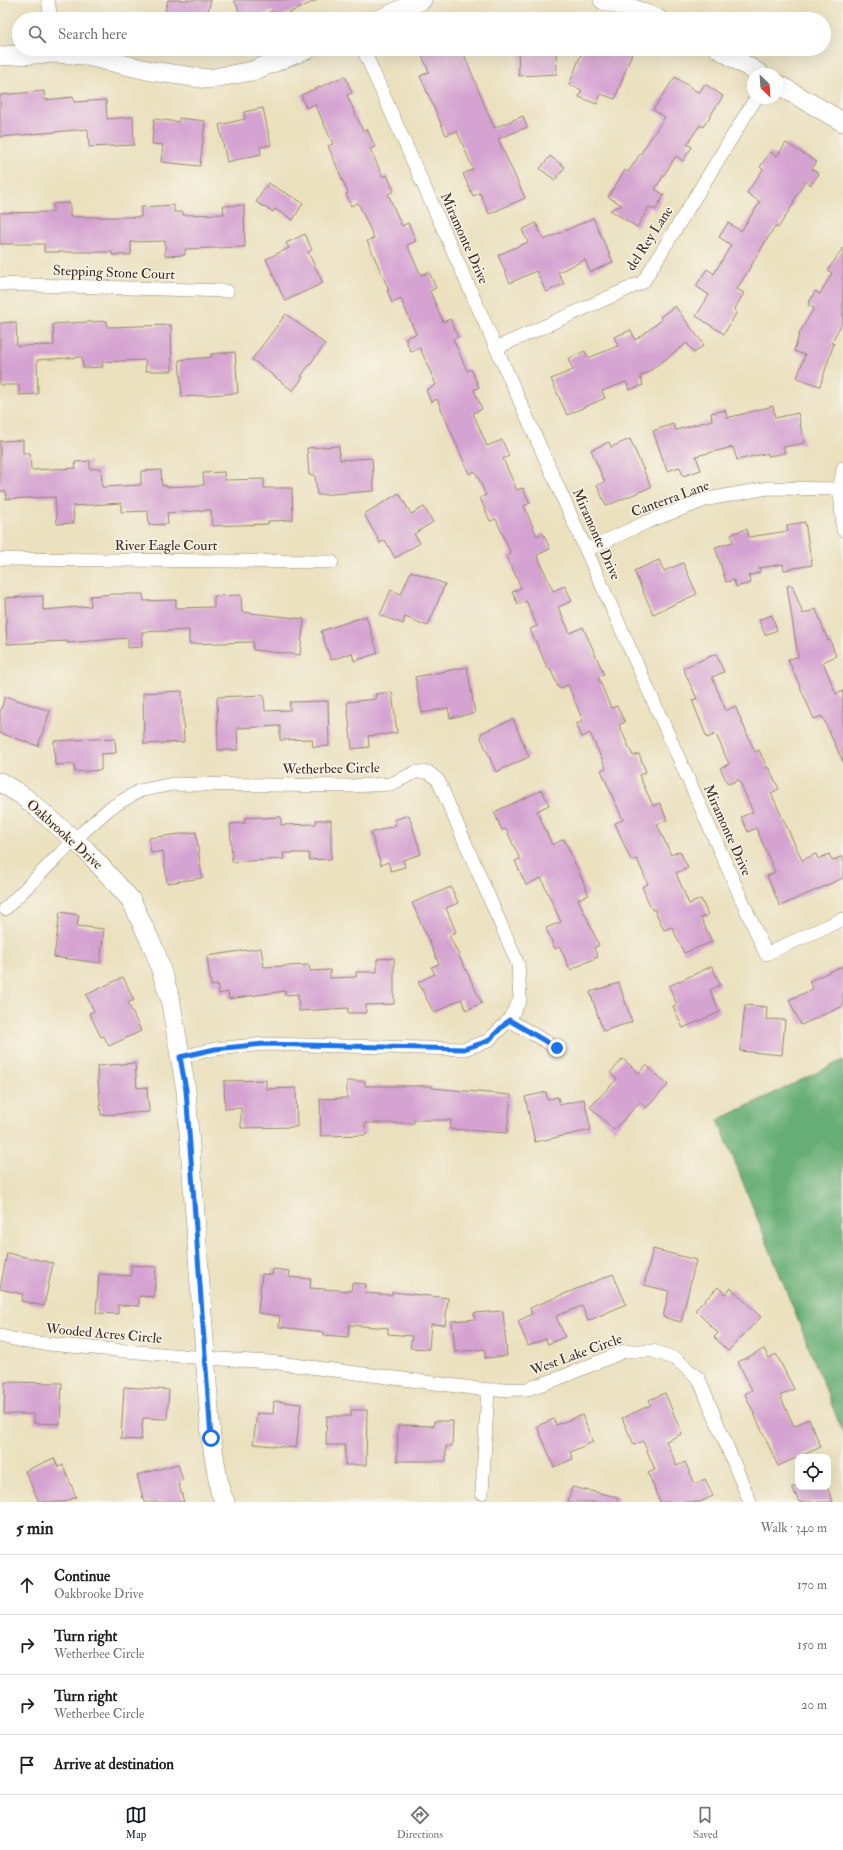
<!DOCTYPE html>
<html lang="en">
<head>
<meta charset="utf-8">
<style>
	:root { --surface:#fff; --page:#f6f6f6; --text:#222; --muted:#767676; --line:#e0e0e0; --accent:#111827 }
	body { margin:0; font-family:"IM FELL Double Pica",serif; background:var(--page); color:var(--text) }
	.controls { position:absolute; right:12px; bottom:12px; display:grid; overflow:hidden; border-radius:8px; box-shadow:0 4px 16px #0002 }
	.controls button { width:36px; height:36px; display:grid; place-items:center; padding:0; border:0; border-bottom:1px solid var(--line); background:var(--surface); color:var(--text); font:20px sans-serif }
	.compass { position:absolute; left:747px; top:68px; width:36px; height:36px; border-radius:50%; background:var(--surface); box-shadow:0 4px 16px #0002; rotate:155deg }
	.stop { position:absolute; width:12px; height:12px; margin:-9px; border:3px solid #1a73e8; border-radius:50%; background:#fff }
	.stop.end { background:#1a73e8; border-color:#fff; box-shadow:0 1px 4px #0008 }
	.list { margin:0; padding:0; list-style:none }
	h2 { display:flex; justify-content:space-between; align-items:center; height:52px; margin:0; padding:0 16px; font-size:17px }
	h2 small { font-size:13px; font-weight:400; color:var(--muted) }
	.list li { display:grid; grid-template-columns:26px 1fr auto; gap:12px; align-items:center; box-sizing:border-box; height:60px; padding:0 16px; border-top:1px solid var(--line) }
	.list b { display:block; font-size:15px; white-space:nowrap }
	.list p { margin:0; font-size:13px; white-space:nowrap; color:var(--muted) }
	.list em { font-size:13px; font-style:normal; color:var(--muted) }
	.icon { flex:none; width:22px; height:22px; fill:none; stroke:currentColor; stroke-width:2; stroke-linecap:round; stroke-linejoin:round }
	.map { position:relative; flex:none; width:843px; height:1502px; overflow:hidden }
	.search { position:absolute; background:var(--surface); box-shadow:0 4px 16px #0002; left:12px; right:12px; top:12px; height:44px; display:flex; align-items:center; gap:10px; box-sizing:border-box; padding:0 14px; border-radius:22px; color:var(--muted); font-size:15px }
	.sheet { height:292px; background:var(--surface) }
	nav { display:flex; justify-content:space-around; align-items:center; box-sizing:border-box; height:56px; border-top:1px solid var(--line); background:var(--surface); font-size:11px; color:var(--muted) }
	nav a { display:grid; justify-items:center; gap:2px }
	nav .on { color:var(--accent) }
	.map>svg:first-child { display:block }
	.forest { fill:#66ae75; stroke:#506c4a }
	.building { fill:#d5a3d2 }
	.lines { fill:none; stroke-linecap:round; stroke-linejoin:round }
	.street-casing { stroke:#93866e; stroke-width:14 }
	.secondary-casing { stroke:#93866e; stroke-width:20 }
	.street { stroke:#fff; stroke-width:13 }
	.secondary { stroke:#fff; stroke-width:19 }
	.route { stroke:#1a73e8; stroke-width:5 }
	.labels { text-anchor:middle; stroke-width:3; stroke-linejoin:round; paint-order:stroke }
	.street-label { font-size:14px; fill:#3b2a1e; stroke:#f7f3e8 }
</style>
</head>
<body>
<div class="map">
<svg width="843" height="1502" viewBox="0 0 843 1502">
	<rect width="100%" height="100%" fill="#f7f3e8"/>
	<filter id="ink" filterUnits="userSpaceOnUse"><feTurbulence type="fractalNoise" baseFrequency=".025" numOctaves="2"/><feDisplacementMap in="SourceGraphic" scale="8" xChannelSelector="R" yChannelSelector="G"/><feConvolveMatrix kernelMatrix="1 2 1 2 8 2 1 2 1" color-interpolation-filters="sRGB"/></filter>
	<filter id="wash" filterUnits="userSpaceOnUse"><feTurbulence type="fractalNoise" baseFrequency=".012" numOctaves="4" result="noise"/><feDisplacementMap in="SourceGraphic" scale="16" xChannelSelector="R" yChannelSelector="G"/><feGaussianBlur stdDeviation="0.9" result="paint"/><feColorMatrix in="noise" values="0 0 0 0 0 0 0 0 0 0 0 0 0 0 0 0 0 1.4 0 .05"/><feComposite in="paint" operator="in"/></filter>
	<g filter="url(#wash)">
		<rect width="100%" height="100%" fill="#ebe1bf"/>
		<path class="forest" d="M 843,1060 L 843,1433 L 718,1120 Z"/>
		<g id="blocks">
			<g class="building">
				<path d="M 168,0 L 211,0 L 206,19 L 163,19 Z"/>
				<path d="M 234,0 L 317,0 L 276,19 L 272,11 L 255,19 L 243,19 Z"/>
				<path d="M 419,49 L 462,49 L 494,128 L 523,116 L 527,127 L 498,139 L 525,198 L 489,214 L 480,193 L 473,196 L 463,174 L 473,169 L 457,131 L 446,135 L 420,76 L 429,72 Z"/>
				<path d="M 518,49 L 556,49 L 557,74 L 519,76 Z"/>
				<path d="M 583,49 L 592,49 L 609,56 L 612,49 L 621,49 L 632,53 L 615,99 L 601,94 L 597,104 L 579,97 L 582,90 L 569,85 Z"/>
				<path d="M 345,76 L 352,93 L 347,95 L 363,131 L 367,129 L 375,147 L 370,149 L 383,177 L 387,175 L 394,191 L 388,194 L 402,226 L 408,223 L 416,241 L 407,245 L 421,275 L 429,272 L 436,288 L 430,291 L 443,322 L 450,319 L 458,337 L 453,339 L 467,371 L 471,369 L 479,387 L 474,390 L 482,409 L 473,413 L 487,446 L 502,440 L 509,456 L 503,459 L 517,490 L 523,488 L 530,503 L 524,506 L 537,536 L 543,533 L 550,549 L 537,555 L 553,591 L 565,586 L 572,601 L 558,607 L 570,633 L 583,627 L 604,674 L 598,677 L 611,708 L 617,706 L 625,722 L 619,725 L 633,756 L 639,754 L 646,772 L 639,775 L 653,806 L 660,803 L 667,820 L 657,824 L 671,855 L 680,851 L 688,868 L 676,873 L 689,904 L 701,899 L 708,915 L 701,918 L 712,942 L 684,953 L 672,927 L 664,930 L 654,909 L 652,910 L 642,887 L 648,884 L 637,859 L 631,861 L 615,823 L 623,820 L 601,770 L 606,768 L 590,733 L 582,737 L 576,724 L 583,721 L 568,685 L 559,689 L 550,668 L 548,669 L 530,629 L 537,626 L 526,601 L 518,604 L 512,592 L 521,588 L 507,556 L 511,554 L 496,519 L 490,521 L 480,498 L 486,495 L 475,471 L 469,474 L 437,399 L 431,402 L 426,390 L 436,385 L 420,348 L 411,352 L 405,338 L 416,334 L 401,299 L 392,303 L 387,290 L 389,290 L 367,241 L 374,238 L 358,203 L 351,206 L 346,194 L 348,193 L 328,146 L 333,144 L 315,104 L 306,108 L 301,95 Z"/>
				<path d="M 675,77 L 699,93 L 705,84 L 723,96 L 703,127 L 700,125 L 687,144 L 692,147 L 683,161 L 676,156 L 655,189 L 664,195 L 655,210 L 649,207 L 637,227 L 610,210 L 622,205 L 608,197 L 625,170 L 628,172 L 665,117 L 653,110 Z"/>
				<path d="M 44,91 L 45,100 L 73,97 L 74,102 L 106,100 L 107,119 L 133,117 L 134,145 L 89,147 L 88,129 L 0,137 L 0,95 Z"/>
				<path d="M 263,108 L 271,145 L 260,147 L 261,154 L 227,162 L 219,125 L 245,119 L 244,112 Z"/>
				<path d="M 179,118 L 205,121 L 200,166 L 161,162 L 163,145 L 152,144 L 154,119 L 179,122 Z"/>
				<path d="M 786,143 L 817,162 L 812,169 L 819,174 L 811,185 L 805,181 L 793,202 L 794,203 L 778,228 L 775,226 L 737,289 L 744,293 L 734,310 L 737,312 L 724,334 L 696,316 L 709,295 L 696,286 L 707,269 L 714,274 L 731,245 L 719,237 L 728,223 L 741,231 L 760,202 L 747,193 L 763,169 L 760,167 L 770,152 L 777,156 Z"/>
				<path d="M 550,156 L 565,167 L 555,180 L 540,169 Z"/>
				<path d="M 268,183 L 303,203 L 293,220 L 275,209 L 273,212 L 256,202 Z"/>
				<path d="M 70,203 L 70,217 L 141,217 L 141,207 L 174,205 L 174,212 L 183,212 L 183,215 L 224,214 L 223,206 L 244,205 L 245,247 L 185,249 L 185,255 L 165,256 L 165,241 L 131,242 L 131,255 L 112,255 L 112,252 L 44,252 L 44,244 L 0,244 L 0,213 L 53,212 L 53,204 Z"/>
				<path d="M 593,218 L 613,262 L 590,272 L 585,260 L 558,272 L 564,284 L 546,292 L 536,271 L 510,283 L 498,255 L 528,242 L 522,230 L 536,223 L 544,240 Z"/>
				<path d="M 305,234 L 312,250 L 308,252 L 323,283 L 285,301 L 266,259 L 289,248 L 286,243 Z"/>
				<path d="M 843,248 L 843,322 L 831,343 L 834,343 L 820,386 L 797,378 L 805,355 L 794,351 L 800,332 L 814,308 L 808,305 L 815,291 L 820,294 L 832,273 L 828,270 Z"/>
				<path d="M 675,306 L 704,345 L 694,353 L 687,343 L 647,373 L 640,376 L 643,385 L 630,390 L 626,382 L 602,391 L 605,398 L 567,415 L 551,379 L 573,370 L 568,359 L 585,351 L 588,358 L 618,346 L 614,337 L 631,330 L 635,340 L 662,320 L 660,317 Z"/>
				<path d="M 286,314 L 325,344 L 301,376 L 303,377 L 293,391 L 252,359 Z"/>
				<path d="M 107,321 L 107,327 L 171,325 L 172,371 L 146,371 L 145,360 L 102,362 L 103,367 L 83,368 L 82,357 L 37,360 L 38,394 L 19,395 L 19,385 L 0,385 L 0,323 L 16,322 L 17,346 L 54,345 L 53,324 Z"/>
				<path d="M 235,352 L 238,393 L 182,397 L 179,360 L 212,357 L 211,354 Z"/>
				<path d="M 773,406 L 775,418 L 798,413 L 804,443 L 783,447 L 785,453 L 768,456 L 768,453 L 737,460 L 733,447 L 696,456 L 701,470 L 683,476 L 680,467 L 667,471 L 653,431 L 673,424 L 676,430 L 712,420 L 711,413 L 725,410 L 727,418 Z"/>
				<path d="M 630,439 L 651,487 L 606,506 L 597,485 L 605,482 L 591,450 L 609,442 L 611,447 Z"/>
				<path d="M 23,440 L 23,453 L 30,453 L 31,470 L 76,468 L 75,462 L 90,461 L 90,469 L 101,468 L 102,487 L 141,485 L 141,471 L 161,470 L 162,486 L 166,485 L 166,487 L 204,485 L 203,473 L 224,472 L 225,480 L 264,479 L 264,488 L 292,488 L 293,520 L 268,521 L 268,524 L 212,526 L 211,510 L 167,513 L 168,524 L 149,525 L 148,511 L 121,512 L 121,503 L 73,506 L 74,523 L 57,524 L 55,497 L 6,499 L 6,491 L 0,491 L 0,441 Z"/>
				<path d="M 339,446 L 340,460 L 372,458 L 374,491 L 317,495 L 315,475 L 309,475 L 307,448 Z"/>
				<path d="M 399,493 L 411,514 L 424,507 L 433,522 L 414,534 L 420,543 L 395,558 L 385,540 L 380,543 L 364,514 Z"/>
				<path d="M 805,522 L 812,565 L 784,570 L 783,564 L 759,568 L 760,572 L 748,576 L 751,583 L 736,587 L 734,580 L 726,582 L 715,547 L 733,542 L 731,534 L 747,529 L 749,537 L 788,531 L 787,525 Z"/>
				<path d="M 659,560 L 664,571 L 683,563 L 697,594 L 653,614 L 634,571 Z"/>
				<path d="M 411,571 L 445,584 L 428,626 L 405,617 L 403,624 L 380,615 L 391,590 L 401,594 Z"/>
				<path d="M 792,585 L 803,614 L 816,609 L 828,641 L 830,640 L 836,656 L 823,662 L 836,694 L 843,691 L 843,762 L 822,716 L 814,719 L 788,659 L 798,657 L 787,586 Z"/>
				<path d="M 113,594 L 143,594 L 144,601 L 176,600 L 176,608 L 214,607 L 214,596 L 241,595 L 242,612 L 304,619 L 300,655 L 253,650 L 253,642 L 189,644 L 189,630 L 142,632 L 142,647 L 128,648 L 128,638 L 67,643 L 67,641 L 7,644 L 5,598 L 43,596 L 43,610 L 91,606 L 90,596 Z"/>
				<path d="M 772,615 L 777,630 L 765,635 L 759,620 Z"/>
				<path d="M 366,616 L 378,653 L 354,661 L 352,653 L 331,660 L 321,631 Z"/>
				<path d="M 716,654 L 724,672 L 712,677 L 726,711 L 735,706 L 755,752 L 759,750 L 767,768 L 769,768 L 779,789 L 771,793 L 802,860 L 816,854 L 818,859 L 829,854 L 832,861 L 843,856 L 843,878 L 780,906 L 767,876 L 775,872 L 756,828 L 748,832 L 741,817 L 753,812 L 739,780 L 728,784 L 720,768 L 729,764 L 716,734 L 707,738 L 692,700 L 697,699 L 683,668 Z"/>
				<path d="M 467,667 L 475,713 L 450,718 L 448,708 L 422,713 L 415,677 Z"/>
				<path d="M 182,691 L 184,742 L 144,744 L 143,693 Z"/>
				<path d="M 392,692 L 397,733 L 368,736 L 369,747 L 352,749 L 347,702 L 376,699 L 375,694 Z"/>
				<path d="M 264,695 L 265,711 L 290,710 L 290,702 L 328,701 L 329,746 L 313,747 L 312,739 L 280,740 L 280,726 L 237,728 L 238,750 L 218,750 L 217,697 Z"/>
				<path d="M 5,696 L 50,711 L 38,746 L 0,733 L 0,713 Z"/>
				<path d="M 513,719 L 529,757 L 496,772 L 481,738 L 481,733 Z"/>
				<path d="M 115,738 L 116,753 L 101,754 L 101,770 L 75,772 L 74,764 L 55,765 L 54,741 Z"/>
				<path d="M 542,790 L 549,805 L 537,811 L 552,845 L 564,839 L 589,895 L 578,899 L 599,945 L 594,948 L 598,957 L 570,970 L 560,947 L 555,949 L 546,928 L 561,922 L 541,878 L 526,885 L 515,861 L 520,859 L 506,829 L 502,830 L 494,812 Z"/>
				<path d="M 409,815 L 421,854 L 403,860 L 405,867 L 391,871 L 388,862 L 381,865 L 371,833 L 396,825 L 394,820 Z"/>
				<path d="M 261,817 L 262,818 L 281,817 L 281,825 L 316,824 L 316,820 L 331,820 L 331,859 L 309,860 L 309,853 L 283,853 L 284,859 L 232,862 L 230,824 L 245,823 L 244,818 Z"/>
				<path d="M 196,832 L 202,878 L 167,883 L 163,851 L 151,853 L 149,838 Z"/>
				<path d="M 451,887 L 458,903 L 446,908 L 456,932 L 449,935 L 482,1003 L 466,1010 L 461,999 L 434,1013 L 418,982 L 435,974 L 431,967 L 439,964 L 412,903 Z"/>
				<path d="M 60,912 L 79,915 L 77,926 L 104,929 L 100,963 L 54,957 Z"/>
				<path d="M 261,948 L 264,967 L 309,965 L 310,971 L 330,970 L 330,978 L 356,977 L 356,972 L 377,972 L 377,959 L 394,958 L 394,1004 L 366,1005 L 366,1013 L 348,1013 L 348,1008 L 299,1011 L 298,994 L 285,995 L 285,991 L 229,999 L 228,992 L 219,994 L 217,985 L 211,986 L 207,956 Z"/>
				<path d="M 712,966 L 720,985 L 710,990 L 720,1012 L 683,1028 L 673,1006 L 677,1005 L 669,986 Z"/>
				<path d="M 843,966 L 843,1006 L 801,1025 L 789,1000 L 813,989 L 809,981 Z"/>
				<path d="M 123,977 L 134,1000 L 128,1003 L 141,1031 L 109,1046 L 104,1036 L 101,1037 L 89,1013 L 94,1011 L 86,995 Z"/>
				<path d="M 619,983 L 632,1022 L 603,1031 L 590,992 Z"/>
				<path d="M 745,1005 L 767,1007 L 766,1019 L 785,1020 L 782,1055 L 740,1051 Z"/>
				<path d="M 623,1059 L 639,1073 L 646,1065 L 668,1085 L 646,1108 L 640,1102 L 614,1130 L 590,1107 L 617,1079 L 610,1073 Z"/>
				<path d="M 135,1063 L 137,1088 L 147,1087 L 149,1112 L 101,1115 L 97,1066 Z"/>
				<path d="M 266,1080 L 266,1089 L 296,1088 L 297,1127 L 241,1128 L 241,1108 L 225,1109 L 224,1081 Z"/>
				<path d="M 347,1081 L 365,1081 L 365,1086 L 432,1086 L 432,1088 L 511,1095 L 507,1133 L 450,1129 L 451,1120 L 414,1120 L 414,1123 L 365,1123 L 366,1135 L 321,1136 L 320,1099 L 347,1098 Z"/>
				<path d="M 546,1092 L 547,1099 L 558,1097 L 560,1105 L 584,1099 L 591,1130 L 535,1142 L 525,1097 Z"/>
				<path d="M 653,1249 L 696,1260 L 681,1322 L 663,1317 L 669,1291 L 644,1285 Z"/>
				<path d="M 7,1253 L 53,1263 L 44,1306 L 21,1301 L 23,1294 L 0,1289 Z"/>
				<path d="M 131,1265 L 156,1267 L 154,1297 L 139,1296 L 139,1306 L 118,1305 L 118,1314 L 96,1313 L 99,1274 L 131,1276 Z"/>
				<path d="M 273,1269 L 290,1271 L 289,1277 L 311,1279 L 310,1288 L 351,1291 L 352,1283 L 366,1284 L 365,1293 L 392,1295 L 392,1292 L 448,1298 L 445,1325 L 431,1324 L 429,1349 L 410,1348 L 412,1336 L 388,1334 L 388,1328 L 349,1325 L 348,1337 L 324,1335 L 324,1332 L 279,1327 L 280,1316 L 258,1313 L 262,1274 L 272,1275 Z"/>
				<path d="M 613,1274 L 626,1304 L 588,1321 L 582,1306 L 556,1316 L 565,1337 L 548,1344 L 546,1339 L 528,1346 L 518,1321 L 532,1314 L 530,1308 Z"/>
				<path d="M 718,1287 L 725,1294 L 731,1288 L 761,1317 L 728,1351 L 714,1337 L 718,1333 L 695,1310 Z"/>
				<path d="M 503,1311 L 507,1356 L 485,1358 L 485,1349 L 455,1352 L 452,1321 L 475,1319 L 474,1313 Z"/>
				<path d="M 764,1349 L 769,1358 L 776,1354 L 794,1389 L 780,1396 L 794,1426 L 809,1419 L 821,1447 L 778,1466 L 745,1394 L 752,1390 L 738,1362 Z"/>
				<path d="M 5,1382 L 62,1383 L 60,1424 L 34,1423 L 34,1414 L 4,1414 Z"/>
				<path d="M 124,1387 L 169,1390 L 167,1419 L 143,1418 L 141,1440 L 121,1439 Z"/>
				<path d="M 665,1393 L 682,1434 L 666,1441 L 677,1466 L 685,1462 L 695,1484 L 705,1479 L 713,1496 L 700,1502 L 660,1502 L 648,1473 L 655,1470 L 643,1441 L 634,1445 L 622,1418 L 651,1405 L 649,1400 Z"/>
				<path d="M 274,1401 L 301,1404 L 296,1448 L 253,1444 L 257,1413 L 273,1414 Z"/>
				<path d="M 351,1410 L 367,1410 L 366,1465 L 345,1465 L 345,1445 L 326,1445 L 327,1416 L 351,1416 Z"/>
				<path d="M 582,1415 L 593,1442 L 570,1452 L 573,1459 L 554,1467 L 537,1426 L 554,1419 L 556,1425 Z"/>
				<path d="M 434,1421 L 453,1421 L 452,1446 L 446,1446 L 446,1461 L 397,1461 L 398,1425 L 434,1426 Z"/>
				<path d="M 54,1458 L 58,1467 L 63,1465 L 76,1497 L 65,1502 L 39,1502 L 25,1471 Z"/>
				<path d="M 178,1464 L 183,1480 L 178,1482 L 184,1502 L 144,1502 L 137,1475 Z"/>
				<path d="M 572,1487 L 618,1497 L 618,1502 L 568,1502 Z"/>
				<path d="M 792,1487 L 827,1487 L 833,1502 L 799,1502 Z"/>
			</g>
		</g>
	</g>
	<g filter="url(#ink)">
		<use href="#blocks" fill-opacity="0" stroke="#93866e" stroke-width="1"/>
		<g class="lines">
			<g class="street-casing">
				<g id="street">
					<path d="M 48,0 L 51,19"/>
					<path d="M 363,49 L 766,954 L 843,919"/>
					<path d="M 0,284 L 227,291"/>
					<path d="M 496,348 L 643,282 L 756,98"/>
					<path d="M 843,468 L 840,489 L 843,530"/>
					<path d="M 586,550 L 647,522 L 708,499 L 769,488 L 840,489"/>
					<path d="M 0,559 L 332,562"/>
					<path d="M 5,909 L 74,840 L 110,808 L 139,791 L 173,784 L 351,786 L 391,784 L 416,772 L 428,772 L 438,780 L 518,964 L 520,1000 L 509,1020 L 488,1041 L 464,1049 L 265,1044 L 215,1049 L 180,1057"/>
					<path d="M 509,1020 L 557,1048"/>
					<path d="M 0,1336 L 26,1342 L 205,1358 L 271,1362 L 488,1390 L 527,1389 L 557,1379 L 625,1351 L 653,1351 L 676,1359 L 699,1379 L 750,1502"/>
					<path d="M 482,1493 L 488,1390"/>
				</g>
			</g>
			<g class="secondary-casing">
				<g id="secondary">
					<path d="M 603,0 L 631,8 L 658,19"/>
					<path d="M 380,19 L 422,0"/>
					<path d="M 719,49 L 760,74"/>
					<path d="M 0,56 L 56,53 L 83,55 L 151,71 L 208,79 L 252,71 L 308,49"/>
					<path d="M 777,84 L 843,122"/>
					<path d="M 0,782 L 23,796 L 85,849 L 131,900 L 155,951 L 170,998 L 186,1090 L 211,1438 L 220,1491 L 225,1502"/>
				</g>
			</g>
			<use href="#street" class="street"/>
			<use href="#secondary" class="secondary"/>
		</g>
	</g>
	<g class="lines" filter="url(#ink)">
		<path class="route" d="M 211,1438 L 186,1090 L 180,1057 L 215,1049 L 264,1044 L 464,1049 L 488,1041 L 509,1020 L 557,1048"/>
	</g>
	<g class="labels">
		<g class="street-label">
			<text transform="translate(465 238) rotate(66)" y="5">Miramonte Drive</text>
			<text transform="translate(649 238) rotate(-57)" y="5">del Rey Lane</text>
			<text transform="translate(114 272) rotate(2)" y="5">Stepping Stone Court</text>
			<text transform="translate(670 498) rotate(-20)" y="5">Canterra Lane</text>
			<text transform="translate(597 534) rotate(66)" y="5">Miramonte Drive</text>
			<text x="166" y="550">River Eagle Court</text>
			<text transform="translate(331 768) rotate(-1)" y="5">Wetherbee Circle</text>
			<text transform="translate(728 830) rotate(66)" y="5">Miramonte Drive</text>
			<text transform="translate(65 834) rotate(42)" y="5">Oakbrooke Drive</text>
			<text transform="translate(104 1333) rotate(5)" y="5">Wooded Acres Circle</text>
			<text transform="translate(576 1354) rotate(-20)" y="5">West Lake Circle</text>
		</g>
	</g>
</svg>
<div class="controls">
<button><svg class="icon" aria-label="locate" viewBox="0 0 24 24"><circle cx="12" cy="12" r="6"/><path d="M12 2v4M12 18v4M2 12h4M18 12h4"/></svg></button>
</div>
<svg class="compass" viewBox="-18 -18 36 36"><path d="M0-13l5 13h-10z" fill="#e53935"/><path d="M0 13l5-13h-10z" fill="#767676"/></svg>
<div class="stop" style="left:211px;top:1438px"></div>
<div class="stop end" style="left:557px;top:1048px"></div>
<div class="search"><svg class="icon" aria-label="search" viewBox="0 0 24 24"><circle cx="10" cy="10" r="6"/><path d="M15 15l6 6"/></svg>Search here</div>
</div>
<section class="sheet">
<h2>5 min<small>Walk · 340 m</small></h2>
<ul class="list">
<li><svg class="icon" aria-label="ahead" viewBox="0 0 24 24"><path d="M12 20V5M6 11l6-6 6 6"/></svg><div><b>Continue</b><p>Oakbrooke Drive</p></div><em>170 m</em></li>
<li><svg class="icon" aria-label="right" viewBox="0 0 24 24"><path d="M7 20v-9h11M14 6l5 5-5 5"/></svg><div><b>Turn right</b><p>Wetherbee Circle</p></div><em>150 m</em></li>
<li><svg class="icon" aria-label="right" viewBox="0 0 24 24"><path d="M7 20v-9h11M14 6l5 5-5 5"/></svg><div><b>Turn right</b><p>Wetherbee Circle</p></div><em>20 m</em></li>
<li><svg class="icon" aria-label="arrive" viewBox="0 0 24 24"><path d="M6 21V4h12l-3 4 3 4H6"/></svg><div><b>Arrive at destination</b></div></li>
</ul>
</section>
<nav>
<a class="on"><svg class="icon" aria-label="map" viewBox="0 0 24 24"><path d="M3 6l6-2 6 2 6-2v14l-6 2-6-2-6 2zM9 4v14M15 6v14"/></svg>Map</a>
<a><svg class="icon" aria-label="directions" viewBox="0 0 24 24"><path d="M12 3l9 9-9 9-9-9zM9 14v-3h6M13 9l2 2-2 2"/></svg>Directions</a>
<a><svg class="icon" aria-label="saved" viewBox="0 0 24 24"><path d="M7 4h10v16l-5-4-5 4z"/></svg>Saved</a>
</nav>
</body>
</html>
